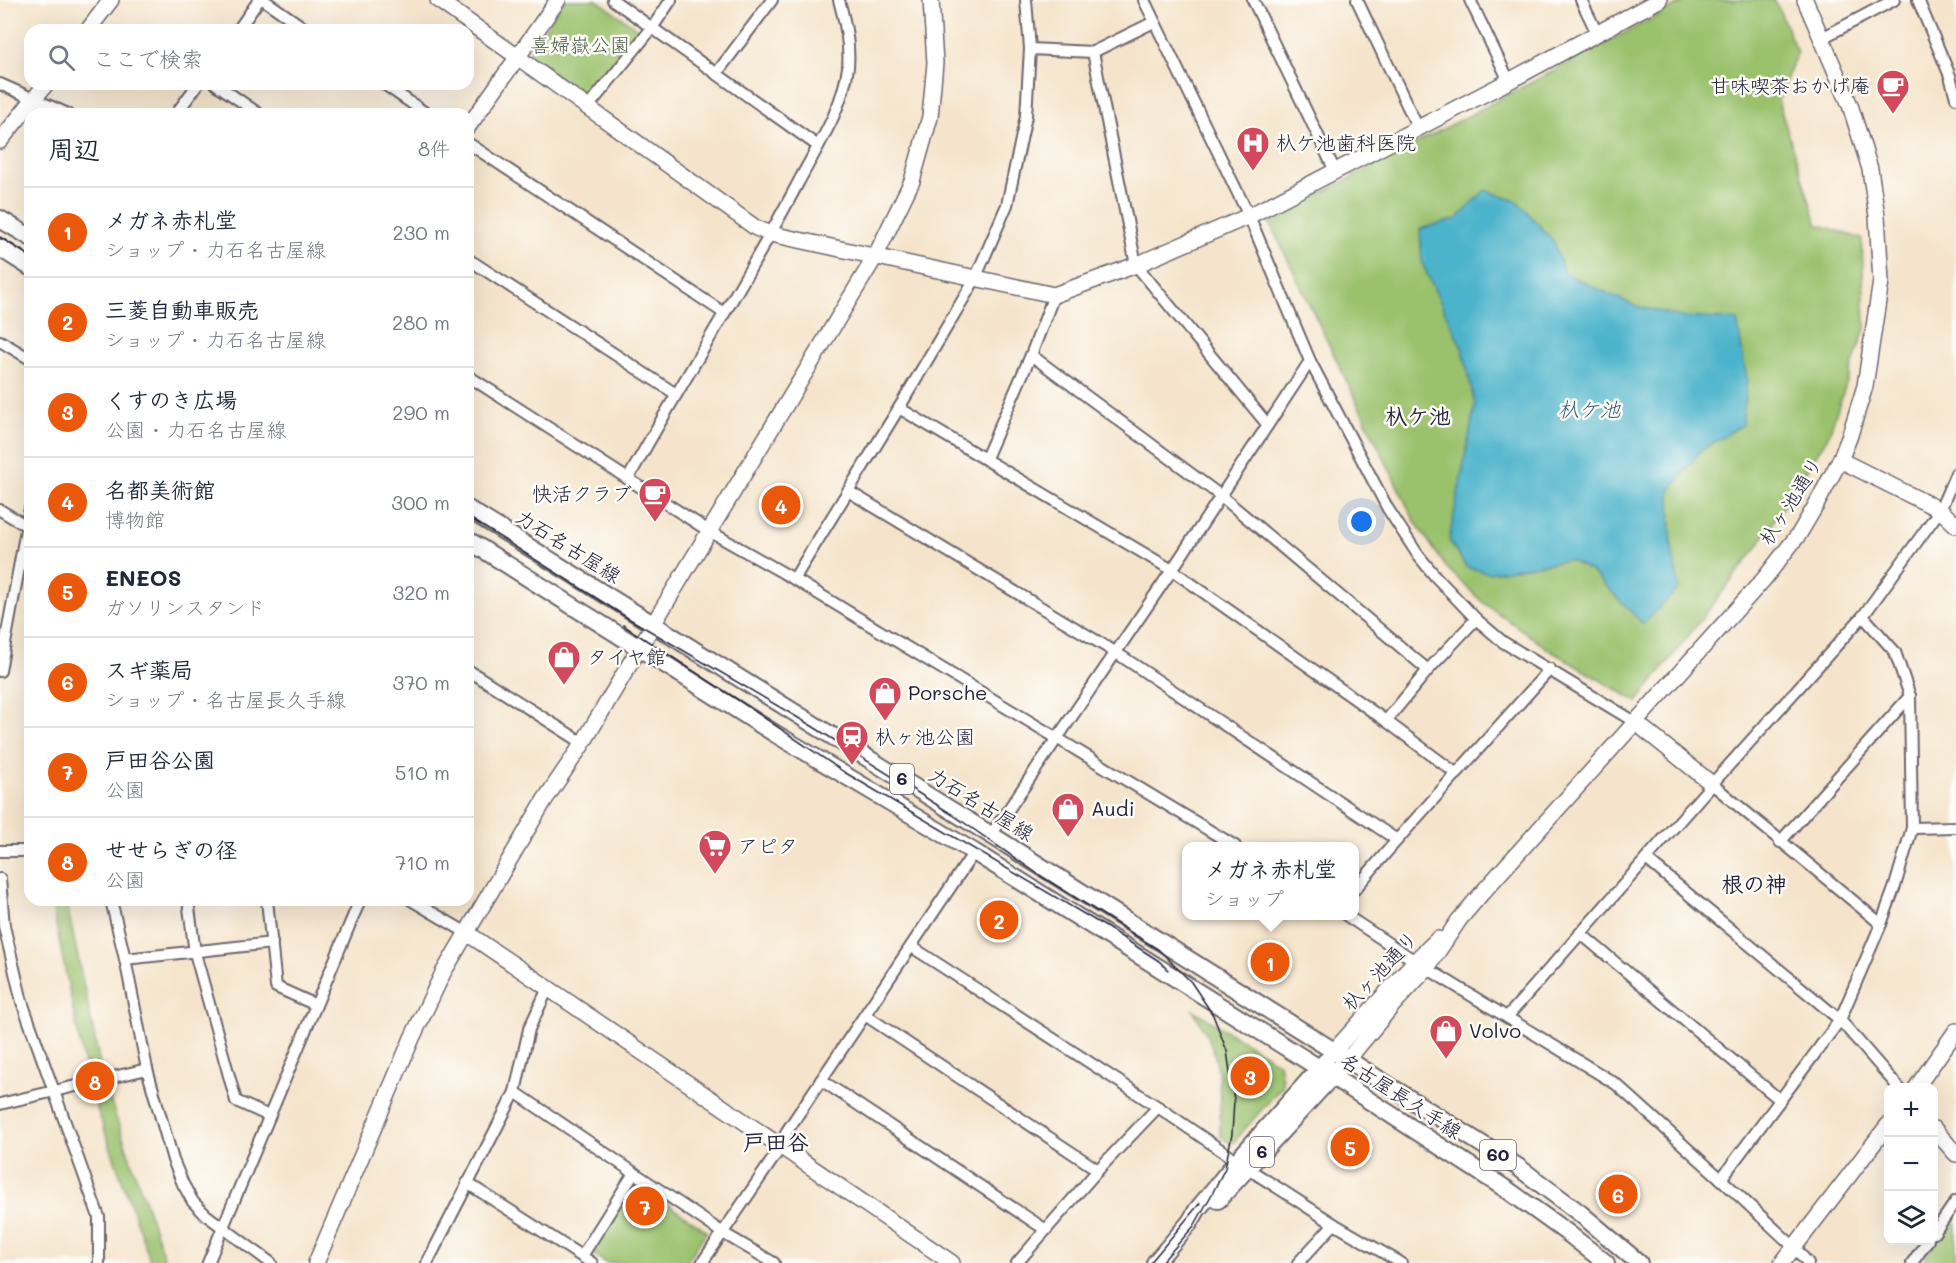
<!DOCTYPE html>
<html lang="ja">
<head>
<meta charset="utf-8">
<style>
	:root { --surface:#fff; --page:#f2f2f3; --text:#1f2937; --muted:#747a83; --line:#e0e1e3; --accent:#ea580c }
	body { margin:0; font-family:Mali,"Klee One",sans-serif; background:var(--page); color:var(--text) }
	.controls { position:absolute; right:18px; bottom:18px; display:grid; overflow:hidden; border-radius:12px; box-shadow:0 6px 24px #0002 }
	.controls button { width:54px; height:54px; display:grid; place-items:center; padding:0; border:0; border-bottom:2px solid var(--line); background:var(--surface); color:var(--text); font:30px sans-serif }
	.you { position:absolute; left:1362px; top:522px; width:21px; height:21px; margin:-15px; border:4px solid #fff; border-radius:50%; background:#1a73e8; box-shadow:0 0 0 9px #1a73e833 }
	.badge { display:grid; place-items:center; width:39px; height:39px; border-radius:50%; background:var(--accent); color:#fff; font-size:20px; font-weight:700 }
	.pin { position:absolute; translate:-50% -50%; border:3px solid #fff; box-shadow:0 2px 6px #0006 }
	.popup { position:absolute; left:1182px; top:842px; width:177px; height:78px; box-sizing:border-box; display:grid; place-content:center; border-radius:12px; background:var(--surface); filter:drop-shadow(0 2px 4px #0005); font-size:20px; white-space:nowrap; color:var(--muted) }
	.popup b { font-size:22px; color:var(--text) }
	.popup::after { content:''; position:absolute; left:50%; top:100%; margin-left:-12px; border:12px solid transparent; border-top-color:var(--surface) }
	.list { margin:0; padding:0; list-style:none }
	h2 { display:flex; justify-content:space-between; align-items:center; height:78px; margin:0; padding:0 24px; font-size:26px }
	h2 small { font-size:20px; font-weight:400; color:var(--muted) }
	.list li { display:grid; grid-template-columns:39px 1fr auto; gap:18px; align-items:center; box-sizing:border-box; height:90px; padding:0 24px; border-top:2px solid var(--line) }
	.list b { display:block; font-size:22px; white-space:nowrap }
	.list p { margin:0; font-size:20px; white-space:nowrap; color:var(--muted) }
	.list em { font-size:20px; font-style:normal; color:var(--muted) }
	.icon { flex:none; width:33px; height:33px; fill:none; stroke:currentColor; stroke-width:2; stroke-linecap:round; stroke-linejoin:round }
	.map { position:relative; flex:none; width:1956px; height:1263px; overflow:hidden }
	.search { position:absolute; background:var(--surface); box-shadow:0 6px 24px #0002; left:24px; top:24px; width:450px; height:66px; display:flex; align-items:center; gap:15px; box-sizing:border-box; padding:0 21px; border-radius:18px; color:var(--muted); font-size:22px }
	.panel { position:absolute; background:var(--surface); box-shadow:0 6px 24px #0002; left:24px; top:108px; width:450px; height:798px; border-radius:18px }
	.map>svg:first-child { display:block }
	.green { fill:#9ac16c; stroke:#5e7254; stroke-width:1.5 }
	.water { fill:#4cb3cb; stroke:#376a83; stroke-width:1.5 }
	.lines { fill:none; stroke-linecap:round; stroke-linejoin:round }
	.street-casing { stroke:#6c666d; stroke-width:14 }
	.secondary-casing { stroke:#6c666d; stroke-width:18 }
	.primary-casing { stroke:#6c666d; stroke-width:20 }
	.street { stroke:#fff; stroke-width:10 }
	.secondary { stroke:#fff; stroke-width:15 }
	.primary { stroke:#fff; stroke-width:16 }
	.tram { stroke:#22223b; stroke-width:1.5 }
	.labels { text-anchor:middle; stroke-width:5; stroke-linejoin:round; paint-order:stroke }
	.shield { fill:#fdfcf7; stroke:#646373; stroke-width:1.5 }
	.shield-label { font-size:18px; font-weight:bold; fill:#22223b }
	.park-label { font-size:20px; fill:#4c5a4c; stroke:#fdfcf7 }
	.poi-label { font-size:20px; fill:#22223b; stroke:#fdfcf7; text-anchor:start }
	.street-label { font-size:20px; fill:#22223b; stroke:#fdfcf7 }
	.water-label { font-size:21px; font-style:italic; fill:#335c75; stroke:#fdfcf7 }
	.quarter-label { font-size:22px; font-weight:bold; fill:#22223b; stroke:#fdfcf7 }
</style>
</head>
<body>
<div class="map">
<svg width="1956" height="1263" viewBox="0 0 1956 1263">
	<rect width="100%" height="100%" fill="#fdfcf7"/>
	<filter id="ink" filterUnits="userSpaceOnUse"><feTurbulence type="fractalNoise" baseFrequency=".0167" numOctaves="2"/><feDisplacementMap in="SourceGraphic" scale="12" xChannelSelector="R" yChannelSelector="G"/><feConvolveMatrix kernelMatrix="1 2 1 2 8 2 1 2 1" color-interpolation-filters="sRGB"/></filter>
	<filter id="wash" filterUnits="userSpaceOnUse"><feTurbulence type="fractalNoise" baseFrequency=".008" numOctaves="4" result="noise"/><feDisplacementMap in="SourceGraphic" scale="24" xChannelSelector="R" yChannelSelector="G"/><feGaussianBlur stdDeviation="1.35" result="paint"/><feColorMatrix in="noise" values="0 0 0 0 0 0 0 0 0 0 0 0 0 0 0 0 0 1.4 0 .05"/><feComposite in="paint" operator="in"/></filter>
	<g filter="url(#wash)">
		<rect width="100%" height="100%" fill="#f5e4cb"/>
		<g class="green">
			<path d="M 564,0 L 597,0 L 635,27 L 636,32 L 590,98 L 586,99 L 530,61 L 529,52 Z"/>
			<path d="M 1687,0 L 1775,0 L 1797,52 L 1778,101 L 1817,224 L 1862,239 L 1865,329 L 1828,437 L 1755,550 L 1637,702 L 1551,651 L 1481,601 L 1446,567 L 1414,520 L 1269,221 Z"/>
			<path d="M 51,900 L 66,900 L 103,1079 L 166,1263 L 151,1263 L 88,1083 Z"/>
			<path d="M 1193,1010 L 1279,1063 L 1283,1085 L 1232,1144 L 1220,1136 C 1220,1106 1222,1076 1212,1047 C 1208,1034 1199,1022 1193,1010 Z"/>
			<path d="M 636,1182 L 707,1231 L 686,1263 L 605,1263 L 590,1251 Z"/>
			<path d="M 1956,1212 L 1956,1263 L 1926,1263 L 1924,1261 L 1927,1253 Z"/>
		</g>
		<path class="water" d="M 1485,190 L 1518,202 L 1554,242 L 1564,273 L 1635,306 L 1682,317 L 1737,320 L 1747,380 L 1742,425 L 1700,451 L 1670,491 L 1671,543 L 1679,588 L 1643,624 L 1591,571 L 1569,560 L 1489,573 L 1466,567 L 1449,540 L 1475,405 L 1463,350 L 1422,263 L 1420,229 L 1457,219 Z"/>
	</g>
	<g filter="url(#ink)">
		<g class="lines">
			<g class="street-casing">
				<g id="street">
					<path d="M 264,0 L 307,30"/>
					<path d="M 613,0 L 818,146"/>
					<path d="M 1144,0 L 1249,216 L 1310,361 L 1388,509 L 1418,555 L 1435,576 L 1476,619 L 1503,642 L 1635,722"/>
					<path d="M 1253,0 L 1335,171"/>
					<path d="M 1357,0 L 1418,128"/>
					<path d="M 1470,0 L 1509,81"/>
					<path d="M 1581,0 L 1597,33"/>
					<path d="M 1918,0 L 1950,76 L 1956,98"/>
					<path d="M 238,30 L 259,0"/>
					<path d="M 1822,38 L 1894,0"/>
					<path d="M 1030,49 L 1093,52 L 1154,22"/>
					<path d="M 1093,52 L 1136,265 L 1267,424"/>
					<path d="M 716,74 L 772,0"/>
					<path d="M 0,84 L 68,114"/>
					<path d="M 216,84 L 259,114"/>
					<path d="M 384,84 L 427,114"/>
					<path d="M 588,107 L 652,28 L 671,0"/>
					<path d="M 176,114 L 198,84"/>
					<path d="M 468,143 L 724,313"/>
					<path d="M 468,259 L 676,394"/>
					<path d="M 0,341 L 30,359"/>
					<path d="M 1031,355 L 1221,496 L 1428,670"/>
					<path d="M 468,376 L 709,531 L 794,579 L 1235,846"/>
					<path d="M 899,408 L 1172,570 L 1386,721 L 1457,774"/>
					<path d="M 986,458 L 1031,355 L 1054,295"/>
					<path d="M 628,479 C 683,379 745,284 798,183 C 817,147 843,109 848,67 C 850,44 845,22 839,0"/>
					<path d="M 848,491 L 1115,652 L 1397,840"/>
					<path d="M 0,510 L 30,528"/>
					<path d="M 794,579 L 899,408 L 975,279 L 1007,205 L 1026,116 L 1030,49 L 1026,0"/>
					<path d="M 468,670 L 583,743"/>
					<path d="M 0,671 L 30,508"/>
					<path d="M 1386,721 L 1428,670 L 1476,619"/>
					<path d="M 1712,784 L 1881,924"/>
					<path d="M 1912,828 L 1956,827"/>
					<path d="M 991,835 L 1172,570 L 1310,361"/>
					<path d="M 1780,842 L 1910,696"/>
					<path d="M 0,851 L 30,851"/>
					<path d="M 1646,859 L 1840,1020 L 1899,1088"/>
					<path d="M 0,879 L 4,926 L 22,1002 L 99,1217 L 99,1263"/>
					<path d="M 1354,890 L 1397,840 L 1550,669"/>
					<path d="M 111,900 L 125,959 L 147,1069 L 173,1160 L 183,1184 L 193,1202 L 206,1215 L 271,1263"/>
					<path d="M 188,900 L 195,953 L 236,1101 L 269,1116"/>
					<path d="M 267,900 L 276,987 L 316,1005"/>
					<path d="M 411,900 L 467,933"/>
					<path d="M 1347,916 L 1415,961 L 1616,1084 L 1721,1179 L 1795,1248 L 1808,1263"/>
					<path d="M 1580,933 L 1780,1100"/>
					<path d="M 912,947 L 1158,1107 L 1237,1161"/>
					<path d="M 125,959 L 272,943"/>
					<path d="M 865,1015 L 1098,1170"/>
					<path d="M 1507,1017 L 1712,784 L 1863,616 L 1940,510 L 1956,473"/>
					<path d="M 821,1080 L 1046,1230"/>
					<path d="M 515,1092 L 723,1233 L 774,1263"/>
					<path d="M 0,1104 L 147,1069"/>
					<path d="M 1247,1168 L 1334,1224 L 1401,1263"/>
					<path d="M 1721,1179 L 1840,1020 L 1881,924 L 1895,886 L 1912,828 L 1910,696 L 1895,652 L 1863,616"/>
					<path d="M 467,1183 L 592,1263"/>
					<path d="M 1934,1233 L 1956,1201"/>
					<path d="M 582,1256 L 634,1173"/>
					<path d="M 208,1263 L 360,900"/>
					<path d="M 427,1263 L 515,1092 L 529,1029 L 548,988"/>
					<path d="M 702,1263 L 781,1147 L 787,1131 L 974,852"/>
					<path d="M 1017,1263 L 1098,1170 L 1158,1107"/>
					<path d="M 1298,1263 L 1334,1224"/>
					<path d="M 1912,1263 L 1928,1240"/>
				</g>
			</g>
			<g class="secondary-casing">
				<g id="secondary">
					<path d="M 438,0 L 756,228 L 771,234 L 1054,295 L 1136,265 L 1249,216 L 1509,81 L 1659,0"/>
					<path d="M 88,30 L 111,0"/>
					<path d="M 468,127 L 558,0"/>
					<path d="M 0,141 L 46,84"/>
					<path d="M 1840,460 L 1940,510 L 1956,525"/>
					<path d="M 1635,722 L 1712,784"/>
					<path d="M 467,933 L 952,1263"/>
					<path d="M 1334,1051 L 1415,961 L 1438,939"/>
					<path d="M 1348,1059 L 1392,1006 L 1427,968 L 1459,920 L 1482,893 L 1764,579 L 1799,534 L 1815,507 L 1840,460 L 1849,438 L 1865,386 L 1881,281 L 1877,216 L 1870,169 L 1850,105 L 1805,0"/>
					<path d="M 1916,1088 L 1956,1031"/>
					<path d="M 1934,1129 L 1956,1154"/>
					<path d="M 316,1263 L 412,1038 L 443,973 L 544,801 L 583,743 L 663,608 L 875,257 L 912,181 L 930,117 L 935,63 L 931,0"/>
					<path d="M 1782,1263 L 1888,1125"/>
				</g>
			</g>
			<g class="primary-casing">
				<g id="primary">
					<path d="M 0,219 L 30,237"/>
					<path d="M 0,248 L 30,267"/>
					<path d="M 468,509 L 991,835 L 1518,1167 L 1581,1214 L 1639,1263"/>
					<path d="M 468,540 L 774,733 L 974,852 L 1319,1068 L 1509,1191 L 1569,1234 L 1606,1263"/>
					<path d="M 1218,1200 L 1348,1059"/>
					<path d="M 1155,1263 L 1190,1222 L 1197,1210 L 1237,1161 L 1326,1061"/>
				</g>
			</g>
			<use href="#street" class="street"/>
			<use href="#secondary" class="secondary"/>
			<use href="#primary" class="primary"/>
			<g class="tram">
				<path d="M 0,237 L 30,256"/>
				<path d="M 468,517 L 628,618 L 812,726 L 953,815 L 1038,874 L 1159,950 L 1191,982 L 1213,1015 L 1227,1051 L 1234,1100 L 1232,1134 L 1225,1168 L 1212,1194 L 1194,1226 L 1161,1263"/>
				<path d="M 623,625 L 741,702 L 844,772 L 1106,927 L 1159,961 L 1168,970"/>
				<path d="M 1150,1263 L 1200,1203"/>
			</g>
		</g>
	</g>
	<defs>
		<g id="cafe-pin" transform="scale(1.725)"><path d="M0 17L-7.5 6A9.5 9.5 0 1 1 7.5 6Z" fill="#d1495b" stroke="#fdfcf7"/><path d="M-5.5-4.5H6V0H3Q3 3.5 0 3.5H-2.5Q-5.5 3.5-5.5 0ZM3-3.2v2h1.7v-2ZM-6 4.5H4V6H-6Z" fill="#fff"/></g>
		<g id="hospital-pin" transform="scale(1.725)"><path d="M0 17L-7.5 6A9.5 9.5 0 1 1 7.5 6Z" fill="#d1495b" stroke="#fdfcf7"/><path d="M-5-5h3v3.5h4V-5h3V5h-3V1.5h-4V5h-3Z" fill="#fff"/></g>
		<g id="shop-pin" transform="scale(1.725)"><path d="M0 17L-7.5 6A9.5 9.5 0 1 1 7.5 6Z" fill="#d1495b" stroke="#fdfcf7"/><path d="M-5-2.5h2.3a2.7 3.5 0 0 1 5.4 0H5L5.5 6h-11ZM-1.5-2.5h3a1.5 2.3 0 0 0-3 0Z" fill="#fff"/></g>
		<g id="station-pin" transform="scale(1.725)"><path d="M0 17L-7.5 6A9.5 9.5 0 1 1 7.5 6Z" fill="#d1495b" stroke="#fdfcf7"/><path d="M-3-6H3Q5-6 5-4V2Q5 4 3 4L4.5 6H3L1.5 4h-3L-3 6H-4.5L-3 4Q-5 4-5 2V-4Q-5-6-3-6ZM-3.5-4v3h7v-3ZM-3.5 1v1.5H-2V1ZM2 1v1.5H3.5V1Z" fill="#fff"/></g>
		<g id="supermarket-pin" transform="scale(1.725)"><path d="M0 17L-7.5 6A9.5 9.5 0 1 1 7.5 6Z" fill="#d1495b" stroke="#fdfcf7"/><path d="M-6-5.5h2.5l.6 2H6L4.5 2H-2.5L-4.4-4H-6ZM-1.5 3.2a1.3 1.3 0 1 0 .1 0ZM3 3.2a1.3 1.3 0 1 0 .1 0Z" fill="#fff"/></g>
	</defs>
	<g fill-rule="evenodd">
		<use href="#cafe-pin" x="1893" y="86"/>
		<use href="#hospital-pin" x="1253" y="143"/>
		<use href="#cafe-pin" x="655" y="494"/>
		<use href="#shop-pin" x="564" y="657"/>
		<use href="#shop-pin" x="885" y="693"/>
		<use href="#station-pin" x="852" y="737"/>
		<use href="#shop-pin" x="1068" y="809"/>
		<use href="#supermarket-pin" x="715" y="846"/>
		<use href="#shop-pin" x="1446" y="1031"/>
	</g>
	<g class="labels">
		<g class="shield">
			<rect x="890" y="764" width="24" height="30" rx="4.5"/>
			<rect x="1250" y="1137" width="24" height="30" rx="4.5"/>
			<rect x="1480" y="1140" width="36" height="30" rx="4.5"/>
		</g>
		<g class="shield-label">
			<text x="902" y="785">6</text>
			<text x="1262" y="1158">6</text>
			<text x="1498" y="1161">60</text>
		</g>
		<g class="park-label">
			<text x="580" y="52">喜婦嶽公園</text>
		</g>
		<g class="poi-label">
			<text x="1870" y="93" text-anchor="end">甘味喫茶おかげ庵</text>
			<text x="1276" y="150">杁ケ池歯科医院</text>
			<text x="632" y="501" text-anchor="end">快活クラブ</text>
			<text x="587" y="664">タイヤ館</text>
			<text x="908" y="700">Porsche</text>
			<text x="875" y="744">杁ヶ池公園</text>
			<text x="1091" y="816">Audi</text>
			<text x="738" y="853">アピタ</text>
			<text x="1469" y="1038">Volvo</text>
		</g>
		<g class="street-label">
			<text transform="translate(1791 501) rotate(-58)" y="7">杁ヶ池通り</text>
			<text transform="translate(568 546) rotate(32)" y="7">力石名古屋線</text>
			<text transform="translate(981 804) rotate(32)" y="7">力石名古屋線</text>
			<text transform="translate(1380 971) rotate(-47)" y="7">杁ヶ池通り</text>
			<text transform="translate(1401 1096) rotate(33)" y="7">名古屋長久手線</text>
		</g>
		<g class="water-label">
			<text x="1589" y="417">杁ケ池</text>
		</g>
		<g class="quarter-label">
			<text x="1418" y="424">杁ケ池</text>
			<text x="1754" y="892">根の神</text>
			<text x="776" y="1150">戸田谷</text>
		</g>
	</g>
</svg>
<div class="controls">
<button>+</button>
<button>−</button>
<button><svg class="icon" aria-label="layers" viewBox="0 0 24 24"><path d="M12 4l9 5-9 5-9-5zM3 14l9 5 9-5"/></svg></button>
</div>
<div class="you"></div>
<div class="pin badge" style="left:1270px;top:962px">1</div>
<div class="popup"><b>メガネ赤札堂</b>ショップ</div>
<div class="pin badge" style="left:999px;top:920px">2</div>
<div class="pin badge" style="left:1250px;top:1076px">3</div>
<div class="pin badge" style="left:781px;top:505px">4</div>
<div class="pin badge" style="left:1350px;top:1147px">5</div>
<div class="pin badge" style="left:1618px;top:1194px">6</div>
<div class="pin badge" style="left:645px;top:1206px">7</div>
<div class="pin badge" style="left:95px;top:1081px">8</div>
<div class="search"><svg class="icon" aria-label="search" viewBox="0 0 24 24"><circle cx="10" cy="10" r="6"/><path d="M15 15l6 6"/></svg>ここで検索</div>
<section class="panel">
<h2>周辺<small>8件</small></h2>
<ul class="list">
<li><span class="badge">1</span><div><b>メガネ赤札堂</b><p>ショップ · 力石名古屋線</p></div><em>230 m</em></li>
<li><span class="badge">2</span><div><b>三菱自動車販売</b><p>ショップ · 力石名古屋線</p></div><em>280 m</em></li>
<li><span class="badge">3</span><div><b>くすのき広場</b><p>公園 · 力石名古屋線</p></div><em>290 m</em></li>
<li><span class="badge">4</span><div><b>名都美術館</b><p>博物館</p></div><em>300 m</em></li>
<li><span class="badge">5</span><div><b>ENEOS</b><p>ガソリンスタンド</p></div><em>320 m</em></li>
<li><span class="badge">6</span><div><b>スギ薬局</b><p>ショップ · 名古屋長久手線</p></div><em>370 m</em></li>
<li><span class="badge">7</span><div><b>戸田谷公園</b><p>公園</p></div><em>510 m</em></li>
<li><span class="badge">8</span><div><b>せせらぎの径</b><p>公園</p></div><em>710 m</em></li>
</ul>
</section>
</div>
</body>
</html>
